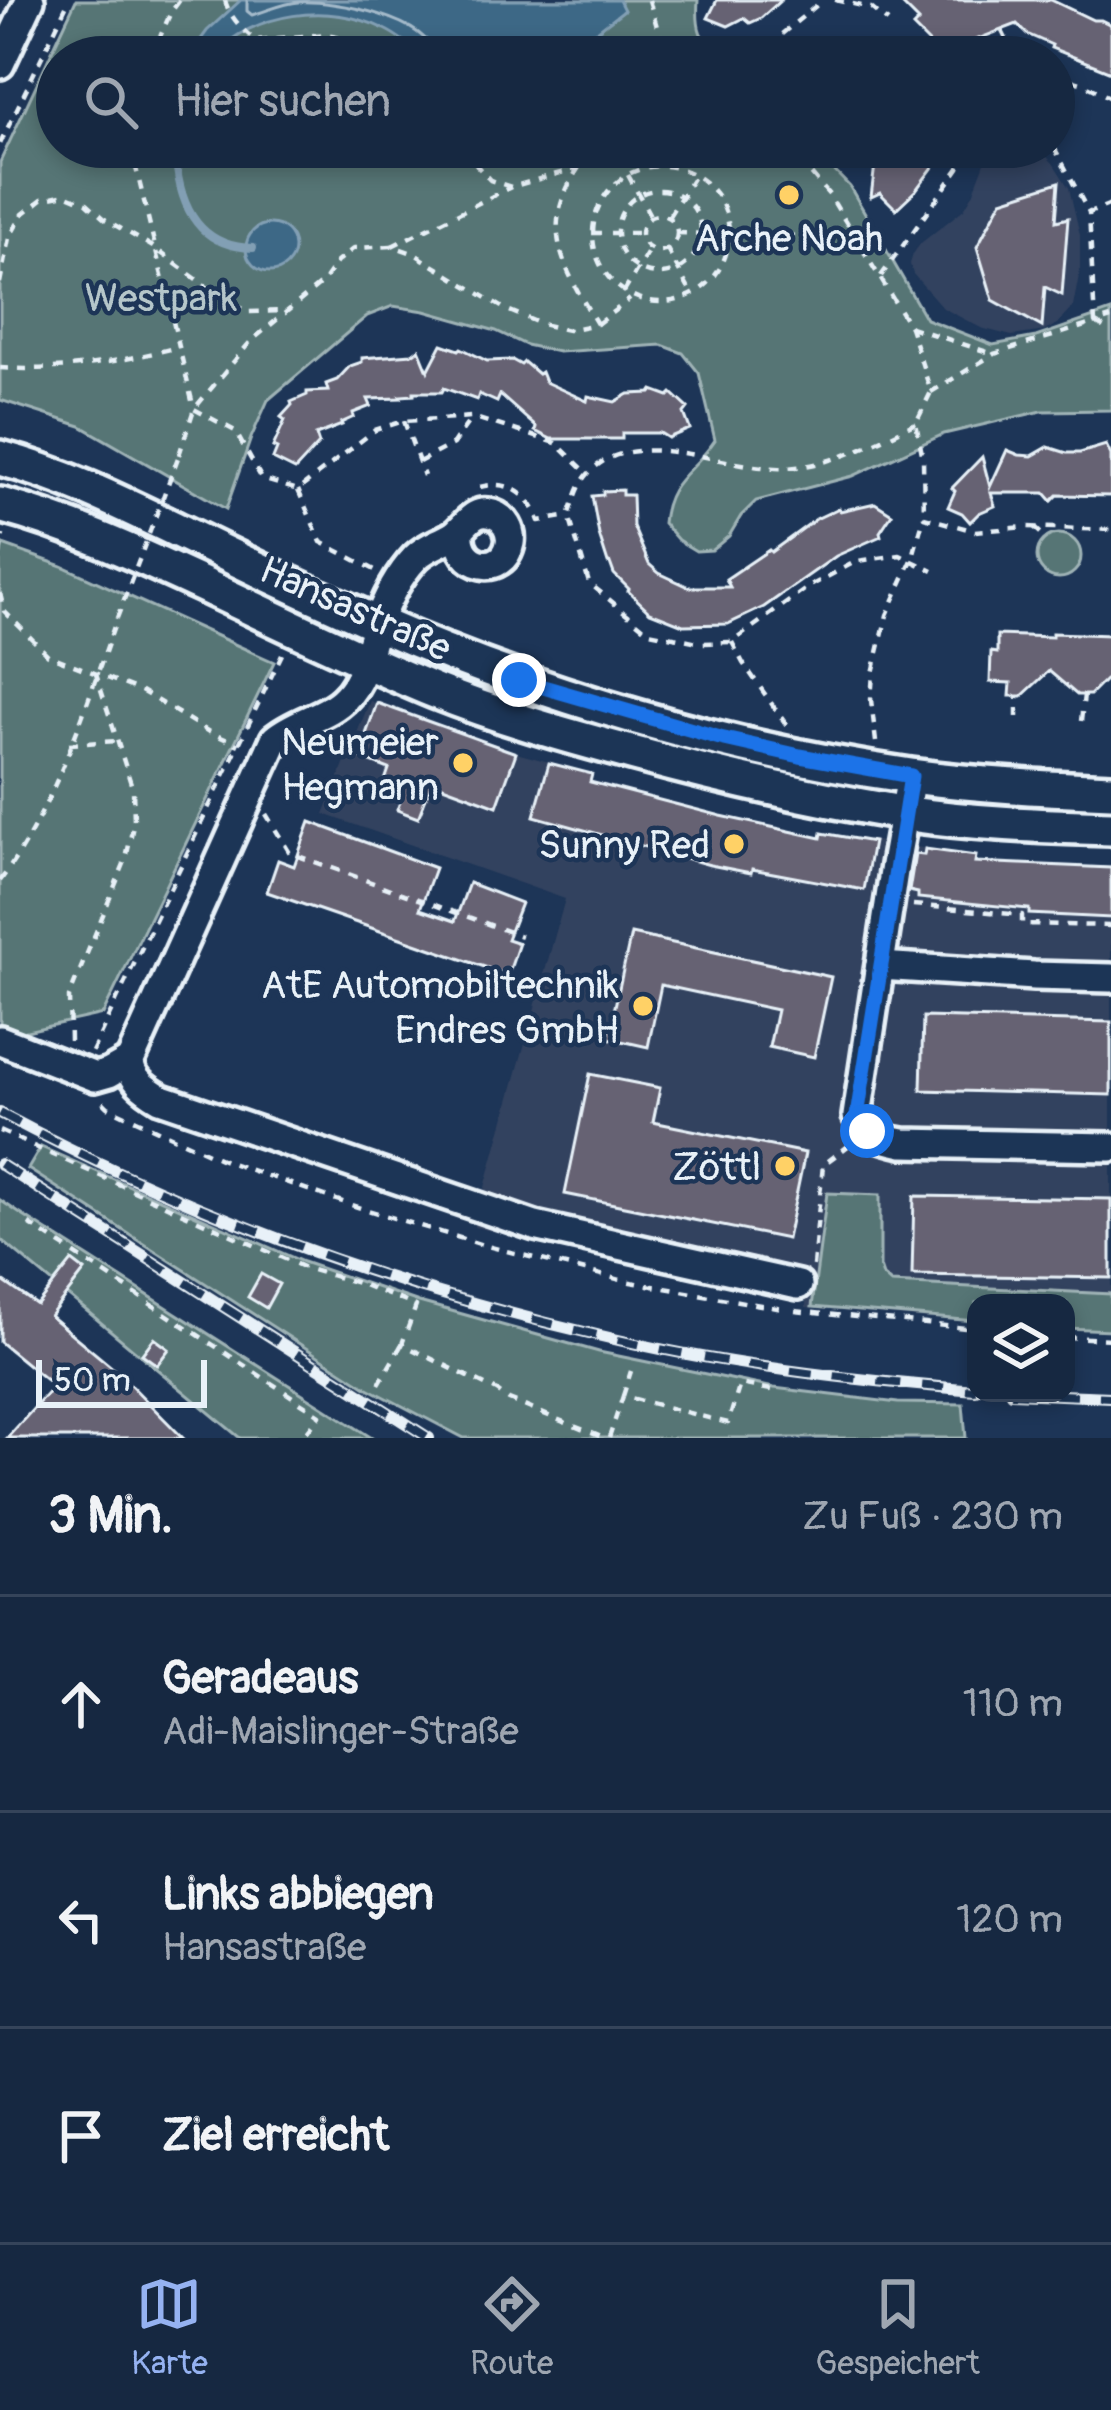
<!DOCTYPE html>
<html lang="de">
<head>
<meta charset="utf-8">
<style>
	:root { --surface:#162841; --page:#23344c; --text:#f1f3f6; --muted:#9ea6b1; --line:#35445a; --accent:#95b2f1 }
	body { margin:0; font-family:Pangolin,sans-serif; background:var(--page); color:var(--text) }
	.controls { position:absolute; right:36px; bottom:36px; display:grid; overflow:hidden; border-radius:24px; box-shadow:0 6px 18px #0003 }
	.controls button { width:108px; height:108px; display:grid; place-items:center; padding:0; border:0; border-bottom:3px solid var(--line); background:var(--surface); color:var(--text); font:60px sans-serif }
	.scale { position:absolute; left:36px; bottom:30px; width:171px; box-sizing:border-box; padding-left:12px; border:6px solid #e8f1f8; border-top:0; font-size:33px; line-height:42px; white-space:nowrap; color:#e8f1f8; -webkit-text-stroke:9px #1d3557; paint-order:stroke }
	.stop { position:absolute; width:36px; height:36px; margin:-27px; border:9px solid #1a73e8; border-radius:50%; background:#fff }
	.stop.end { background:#1a73e8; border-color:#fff; box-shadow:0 3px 12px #0008 }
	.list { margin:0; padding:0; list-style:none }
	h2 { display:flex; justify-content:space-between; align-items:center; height:156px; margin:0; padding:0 48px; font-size:51px }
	h2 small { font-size:39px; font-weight:400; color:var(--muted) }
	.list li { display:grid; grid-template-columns:78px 1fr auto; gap:36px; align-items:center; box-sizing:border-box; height:216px; padding:0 48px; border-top:3px solid var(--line) }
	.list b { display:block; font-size:45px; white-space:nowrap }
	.list p { margin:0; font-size:39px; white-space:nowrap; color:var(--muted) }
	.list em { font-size:39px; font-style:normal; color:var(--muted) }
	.icon { flex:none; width:66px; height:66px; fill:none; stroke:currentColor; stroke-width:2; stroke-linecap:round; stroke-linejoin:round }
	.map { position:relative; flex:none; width:1111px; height:1438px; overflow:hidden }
	.search { position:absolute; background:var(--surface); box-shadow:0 6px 18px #0003; left:36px; right:36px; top:36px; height:132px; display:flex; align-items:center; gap:30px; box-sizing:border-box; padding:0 42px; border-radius:66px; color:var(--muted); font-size:45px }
	.sheet { height:804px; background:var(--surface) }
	nav { display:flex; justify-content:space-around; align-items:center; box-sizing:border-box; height:168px; border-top:3px solid var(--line); background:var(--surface); font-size:33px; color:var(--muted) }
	nav a { display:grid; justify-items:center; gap:6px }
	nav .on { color:var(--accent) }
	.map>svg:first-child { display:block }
	.built { fill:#33425f }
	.green { fill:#567574; stroke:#9fb3b6; stroke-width:3 }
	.water { fill:#3e6886; stroke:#829fb4; stroke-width:3 }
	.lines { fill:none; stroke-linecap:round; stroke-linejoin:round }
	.shore { stroke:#a4baca; stroke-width:3 }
	.stream { stroke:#829fb4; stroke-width:8 }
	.building { fill:#666273; stroke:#e8f1f8; stroke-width:3 }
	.minor-casing { stroke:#e8f1f8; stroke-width:36 }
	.major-casing { stroke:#e8f1f8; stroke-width:42 }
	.path { stroke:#e8f1f8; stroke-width:4.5; stroke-dasharray:9 9; stroke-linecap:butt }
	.minor { stroke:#1d3557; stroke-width:27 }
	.major { stroke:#1d3557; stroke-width:33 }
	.rail-casing { stroke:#e8f1f8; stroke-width:12 }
	.rail { stroke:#1d3557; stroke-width:8; stroke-dasharray:22; stroke-linecap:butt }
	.path-bridge { stroke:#e8f1f8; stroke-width:4.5; stroke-dasharray:9 9; stroke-linecap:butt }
	.route { stroke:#1a73e8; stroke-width:15 }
	.poi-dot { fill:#ffd166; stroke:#1d3557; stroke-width:4.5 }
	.labels { text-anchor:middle; stroke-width:9; stroke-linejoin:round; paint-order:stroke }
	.poi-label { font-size:39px; fill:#e8f1f8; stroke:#1d3557; text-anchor:end }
	.park-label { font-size:39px; fill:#b5c6ca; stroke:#1d3557 }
	.street-label { font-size:39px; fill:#e8f1f8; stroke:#1d3557 }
</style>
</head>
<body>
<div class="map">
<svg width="1111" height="1438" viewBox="0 0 1111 1438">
	<rect width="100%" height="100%" fill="#1d3557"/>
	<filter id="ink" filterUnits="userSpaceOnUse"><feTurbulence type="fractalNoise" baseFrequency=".00833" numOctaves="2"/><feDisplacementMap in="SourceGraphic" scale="24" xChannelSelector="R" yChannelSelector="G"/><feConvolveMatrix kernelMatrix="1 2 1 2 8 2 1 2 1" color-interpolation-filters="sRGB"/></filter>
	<g filter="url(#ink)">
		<g class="built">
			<path d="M 991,147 L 1037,147 L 1053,163 L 1069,188 L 1080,235 L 1080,270 L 1073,307 L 1057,324 L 1045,331 L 1012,336 L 981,328 L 943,308 L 913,274 L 910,264 L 913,254 L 921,243 L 964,209 L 973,194 Z"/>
			<path d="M 370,701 L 516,753 L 593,774 L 591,782 L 721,816 L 820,838 L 822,833 L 976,856 L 976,862 L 1111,869 L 1111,1294 L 891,1283 L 883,1276 L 880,1268 L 880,1195 L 812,1307 L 976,1323 L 806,1308 L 806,1298 L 474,1227 L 565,899 L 324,814 Z"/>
		</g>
		<g class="green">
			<path d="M 76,0 L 698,0 C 696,29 699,39 721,57 L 57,57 L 57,147 L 811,147 L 850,187 L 926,319 L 993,345 L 1036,337 L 1111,311 L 1111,410 L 1042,411 L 944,434 L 853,476 L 756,501 L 741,516 L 729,536 L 712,550 L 696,551 L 678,540 L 663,523 C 667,479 692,474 715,440 L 699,373 L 683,353 L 662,345 L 558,352 L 526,345 L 496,331 L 425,311 L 393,306 L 367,316 L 268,400 L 251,438 L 226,509 L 81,426 L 0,400 L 0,162 Z"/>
			<circle cx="1059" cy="556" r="22"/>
			<path d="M 0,544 L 62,566 L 274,662 L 103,1014 L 9,1035 L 0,1030 Z"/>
			<path d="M 41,1147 L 303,1262 L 419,1302 L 599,1352 L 774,1388 L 898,1403 L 963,1404 L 966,1438 L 464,1438 L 368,1388 L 28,1169 Z"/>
			<path d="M 827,1193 L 880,1195 L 880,1267 L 883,1276 L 891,1283 L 1111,1294 L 1111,1330 L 1066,1328 L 1066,1303 L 976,1303 L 976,1321 L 812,1307 Z"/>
			<path d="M 0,1200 L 19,1213 L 372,1438 L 240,1438 L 0,1239 Z"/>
		</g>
		<g class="water">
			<path d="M 241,0 L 619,0 L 624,10 L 585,40 L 572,57 C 538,57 504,57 469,57 C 458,57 443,60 432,57 C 416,53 400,36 384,29 C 330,2 253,11 212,57 L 188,57 L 207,31 Z"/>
			<circle cx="270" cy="248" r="24"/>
		</g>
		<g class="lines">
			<path class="shore" d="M 247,0 L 247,11 L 252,15 C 267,11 283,3 299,2 C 333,0 430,18 435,57"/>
			<path class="stream" d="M 177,169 C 183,214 204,247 253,248"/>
		</g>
		<g class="building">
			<path d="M 717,0 L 781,0 L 761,18 L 750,23 L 744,18 L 728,26 L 708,18 Z"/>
			<path d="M 898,0 L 1051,0 L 1093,20 L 1101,20 L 1111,25 L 1111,72 L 1051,48 L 1052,45 L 1027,34 L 1017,24 L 970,42 L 969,57 L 931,57 L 931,45 L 913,27 L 919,21 Z"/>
			<path d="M 895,147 L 948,147 L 916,190 L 896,209 L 880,193 L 871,197 L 877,148 Z"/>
			<path d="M 1059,182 L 1056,221 L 1068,218 L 1062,295 L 1045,287 L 1042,327 L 993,300 L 977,247 L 1002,200 Z"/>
			<path d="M 442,344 L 459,350 L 461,348 L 487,361 L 512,360 L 521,365 L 524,362 L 538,374 L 541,372 L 545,382 L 587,401 L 588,396 L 615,402 L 629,394 L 651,393 L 653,390 L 669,396 L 672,393 L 688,408 L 684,413 L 690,429 L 668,438 L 660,433 L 622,433 L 622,439 L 551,439 L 535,431 L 536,427 L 500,395 L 497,402 L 479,394 L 477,400 L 444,388 L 442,392 L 414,392 L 414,395 L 400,396 L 401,398 L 368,399 L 371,406 L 353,413 L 354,417 L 341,423 L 342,425 L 316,435 L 319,444 L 295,470 L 273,459 L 277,449 L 273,447 L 285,420 L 281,417 L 292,405 L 291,402 L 307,395 L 307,392 L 328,391 L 326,384 L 337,380 L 350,366 L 362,362 L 362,358 L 412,354 L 419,349 L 428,371 Z"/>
			<path d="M 1106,445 L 1111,455 L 1111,496 L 1058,495 L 1052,501 L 1045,493 L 991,493 L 995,506 L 979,513 L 970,522 L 962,513 L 948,507 L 955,491 L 952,488 L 982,457 L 990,487 L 1007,450 L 1019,455 L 1032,456 L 1048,447 L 1067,453 L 1080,453 Z"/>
			<path d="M 622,490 L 622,495 L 632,495 L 633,526 L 649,564 L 659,573 L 689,587 L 730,587 L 726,579 L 769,550 L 771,552 L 816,519 L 839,508 L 840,511 L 875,503 L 892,514 L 880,532 L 881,536 L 836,556 L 764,607 L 728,624 L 683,625 L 650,612 L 628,591 L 629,589 L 614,574 L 610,563 L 608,563 L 599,535 L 592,496 L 603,495 L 603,491 Z"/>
			<path d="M 1052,633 L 1111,635 L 1111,680 L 1105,680 L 1090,695 L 1077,695 L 1049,671 L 1022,696 L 1010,696 L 1011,683 L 990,682 L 991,652 L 997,653 L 997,635 L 1052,637 Z"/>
			<path d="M 377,703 L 516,753 L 497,806 L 432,782 L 418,818 L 397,810 L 400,802 L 380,795 L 389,769 L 358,757 Z"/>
			<path d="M 549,763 L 592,774 L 590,782 L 721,816 L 821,838 L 822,833 L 873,842 L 864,890 L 752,869 L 751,873 L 710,865 L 534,816 Z"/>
			<path d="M 310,822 L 435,868 L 420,909 L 455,921 L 469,883 L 521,903 L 507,939 L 519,943 L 508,975 L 267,892 L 278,860 L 294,866 Z"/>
			<path d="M 925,849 L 976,856 L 975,862 L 1111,868 L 1111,918 L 1029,914 L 1029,909 L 918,898 L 918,893 L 909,891 L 915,854 L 924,855 Z"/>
			<path d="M 631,934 L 831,977 L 814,1057 L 769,1047 L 777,1010 L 661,985 L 648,1047 L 608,1038 Z"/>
			<path d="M 923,1017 L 1111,1022 L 1111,1095 L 921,1090 Z"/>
			<path d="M 590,1074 L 660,1088 L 653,1122 L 805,1153 L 787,1239 L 565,1194 Z"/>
			<path d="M 914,1196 L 1111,1199 L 1111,1278 L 912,1275 Z"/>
			<path d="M 72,1261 L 85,1271 L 50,1316 L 119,1373 L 183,1438 L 7,1438 L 54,1386 L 0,1342 L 0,1279 L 37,1305 Z"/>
			<path d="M 261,1274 L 279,1284 L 266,1308 L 248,1297 Z"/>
			<path d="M 154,1338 L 169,1349 L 157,1365 L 142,1354 Z"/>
		</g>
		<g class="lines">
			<g class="minor-casing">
				<g id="minor">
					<path d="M 0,64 L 30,0"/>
					<path d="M 460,532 C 457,569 504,577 510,543 C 512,531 505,518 493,514 C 473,508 467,525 455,534 C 442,543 427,546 416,557 C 397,577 384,604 375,630 C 368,652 363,680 346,697 C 329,716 296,721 275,739 L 130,1061 C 130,1079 145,1089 160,1098 L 535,1226 L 798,1285"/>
					<path d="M 911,776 L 895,865 L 857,1116 C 869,1135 882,1139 903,1143 L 1111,1147"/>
					<path d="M 880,966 L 1034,976 L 1111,978"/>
					<path d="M 0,1040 L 95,1077 L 109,1073 L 130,1061"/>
				</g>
			</g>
			<g class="major-casing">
				<g id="major">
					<path d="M 0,458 C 65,475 125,505 185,534 C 248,565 312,595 376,623 C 545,697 728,750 911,776 C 977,785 1044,788 1111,791"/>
					<path d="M 0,505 C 71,524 136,554 203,585 C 280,621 357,659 435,691 C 500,717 568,736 635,754 C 723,778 812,798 902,813 C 971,823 1041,826 1111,828"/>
				</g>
			</g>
			<g class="path">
				<path d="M 225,0 C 228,14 243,32 256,40 L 327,34 L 365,42 L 396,57"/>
				<path d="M 649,0 L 666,57"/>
				<path d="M 835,0 L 871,8 L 888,22"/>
				<path d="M 1002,31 L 1015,57"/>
				<path d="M 151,57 L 171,12 L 180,0"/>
				<path d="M 754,57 L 823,0"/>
				<path d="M 1054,75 L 1084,84 L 1111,98"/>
				<path d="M 0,144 L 69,0"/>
				<path d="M 131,147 L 194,409 L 235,431 L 262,479 L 298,490 L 375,430 L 404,421 L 472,417 L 556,443 L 588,474"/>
				<path d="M 466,147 L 478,167 L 490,180 L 511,187 L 578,168"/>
				<path d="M 663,147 L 666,165"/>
				<path d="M 788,147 L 830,196 L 910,327 L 931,392 L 916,423 L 923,459 L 924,517 L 975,531 L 1027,527 L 1111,530"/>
				<path d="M 1054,147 L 1089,213"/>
				<circle cx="661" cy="234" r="68"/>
				<path d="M 628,175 L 651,217"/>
				<circle cx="659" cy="232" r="42"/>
				<path d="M 1111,204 L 1089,213 L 1095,323 L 1111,318"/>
				<circle cx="659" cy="233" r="18"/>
				<path d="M 669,216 L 695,175"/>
				<path d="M 592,233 L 641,233"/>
				<path d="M 677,233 L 853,237"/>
				<path d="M 392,246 L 511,187"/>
				<path d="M 667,249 L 692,295"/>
				<path d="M 881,276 L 959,168 L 967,147"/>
				<path d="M 0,283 L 9,238 L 23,214 L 42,199 L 65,194 L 87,203 L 106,220 L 153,247 L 218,295 L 248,312 L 285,311"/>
				<path d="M 624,292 L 649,250"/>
				<path d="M 597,324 L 630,299"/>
				<path d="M 910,327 L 994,354"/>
				<path d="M 0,368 C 59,372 121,362 178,347"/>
				<path d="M 931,392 L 994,354 L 1095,323 L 1111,331"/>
				<path d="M 404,421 L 424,476"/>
				<path d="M 916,423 C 874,443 832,466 785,468 C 729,471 633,423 588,474 C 578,485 574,502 569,516 L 589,583 L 649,632 L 703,643 L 732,642 L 810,586 L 857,561 L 900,555 L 933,571"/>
				<path d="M 179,455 L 194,409 L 251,341 L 323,282 L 337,262 L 354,248 L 392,246 L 413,253 L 505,309 L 541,324 L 568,330 L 597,324 C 554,253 537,218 594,147"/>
				<path d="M 419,462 L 453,444 L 472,417"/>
				<path d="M 480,487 C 508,479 530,494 539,521 L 569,516"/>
				<path d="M 298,490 L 321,542 L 377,571"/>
				<path d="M 1034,527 L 1046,538"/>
				<path d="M 0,555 L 3,535"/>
				<path d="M 0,593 L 4,611 L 48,655 L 141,691 L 209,732 L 239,745"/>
				<path d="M 732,642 L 743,663 L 788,727"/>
				<path d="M 1017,717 L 1017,696"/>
				<path d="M 1081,721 L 1084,695"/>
				<path d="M 876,742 L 871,700 L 873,673 L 887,615 L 912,560 L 924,517"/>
				<path d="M 69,744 L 118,741"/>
				<path d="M 266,814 L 290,853 L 521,936"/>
				<path d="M 0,881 C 57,804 85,707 117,618"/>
				<path d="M 913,905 L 1022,915 L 1022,924 L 1111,926"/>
				<path d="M 70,1041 L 69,997 L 126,859 L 134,821 L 133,790 L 96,674"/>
				<path d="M 92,1052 L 282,654"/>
				<path d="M 103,1102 L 108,1107 L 225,1161 L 351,1205 L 483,1245 L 625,1281 L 783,1309"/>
				<path d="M 0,1131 L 305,1268 L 361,1284 L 416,1306 L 402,1344 L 497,1391 L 509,1400 L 604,1438"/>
				<path d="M 29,1224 L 320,1415 L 302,1438"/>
				<path d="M 813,1266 L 823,1165 L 848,1146"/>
				<path d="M 795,1311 L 976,1329"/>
				<path d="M 1066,1337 L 1111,1339"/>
				<path d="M 379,1384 L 402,1344"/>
				<path d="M 623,1396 L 631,1371"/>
				<path d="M 609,1438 L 623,1396 L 728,1423 L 740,1384 L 776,1391"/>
			</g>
			<use href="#minor" class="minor"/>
			<use href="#major" class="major"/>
			<g class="rail-casing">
				<g id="rail">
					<path d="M 0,1113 C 187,1213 391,1287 597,1335 C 721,1365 849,1380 976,1390"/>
					<path d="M 0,1164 L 429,1438"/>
					<path d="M 1011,1393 L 1111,1397"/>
				</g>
			</g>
			<use href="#rail" class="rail"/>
			<path class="path-bridge" d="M 117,618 L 179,455"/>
		</g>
	</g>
	<g class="lines" filter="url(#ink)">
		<path class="route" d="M 519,680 L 720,738 L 800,756 L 911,776 L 857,1116 L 867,1131"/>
	</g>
	<g class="poi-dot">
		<circle cx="789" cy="195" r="12"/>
		<circle cx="463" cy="763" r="12"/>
		<circle cx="734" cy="844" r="12"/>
		<circle cx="643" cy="1006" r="12"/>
		<circle cx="785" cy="1166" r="12"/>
	</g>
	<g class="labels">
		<g class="poi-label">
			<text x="789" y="251" text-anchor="middle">Arche Noah</text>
			<text x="439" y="755">Neumeier<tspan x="439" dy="45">Heg‍mann</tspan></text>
			<text x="710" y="858">Sunny Red</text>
			<text x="619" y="998">AtE Automobiltechnik<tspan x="619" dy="45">Endres GmbH</tspan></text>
			<text x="761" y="1180">Zöttl</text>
		</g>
		<g class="park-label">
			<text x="161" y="311">Westpark</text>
		</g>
		<g class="street-label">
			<text transform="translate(356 608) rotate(24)" y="14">Hansastraße</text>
		</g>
	</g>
</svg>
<div class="controls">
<button><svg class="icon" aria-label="layers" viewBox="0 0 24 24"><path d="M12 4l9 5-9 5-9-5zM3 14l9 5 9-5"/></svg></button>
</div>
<div class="scale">50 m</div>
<div class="stop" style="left:867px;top:1131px"></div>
<div class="stop end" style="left:519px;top:680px"></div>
<div class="search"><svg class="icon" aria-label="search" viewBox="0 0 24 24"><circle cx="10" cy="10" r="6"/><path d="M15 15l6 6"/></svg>Hier suchen</div>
</div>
<section class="sheet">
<h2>3 Min.<small>Zu Fuß · 230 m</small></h2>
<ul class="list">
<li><svg class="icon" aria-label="ahead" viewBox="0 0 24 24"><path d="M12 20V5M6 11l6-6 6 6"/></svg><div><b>Geradeaus</b><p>Adi-Maislinger-Straße</p></div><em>110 m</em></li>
<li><svg class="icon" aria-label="left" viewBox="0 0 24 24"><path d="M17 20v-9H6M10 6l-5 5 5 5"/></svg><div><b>Links abbiegen</b><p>Hansastraße</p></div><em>120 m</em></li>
<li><svg class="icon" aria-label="arrive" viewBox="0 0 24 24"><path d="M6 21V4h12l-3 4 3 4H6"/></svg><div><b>Ziel erreicht</b></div></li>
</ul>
</section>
<nav>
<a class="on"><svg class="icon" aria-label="map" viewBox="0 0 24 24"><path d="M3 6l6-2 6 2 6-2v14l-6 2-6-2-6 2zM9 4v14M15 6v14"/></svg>Karte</a>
<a><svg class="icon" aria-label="directions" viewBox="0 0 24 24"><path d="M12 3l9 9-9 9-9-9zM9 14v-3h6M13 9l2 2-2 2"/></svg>Route</a>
<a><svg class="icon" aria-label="saved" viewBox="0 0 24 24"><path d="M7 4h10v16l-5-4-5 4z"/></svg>Gespeichert</a>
</nav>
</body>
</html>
